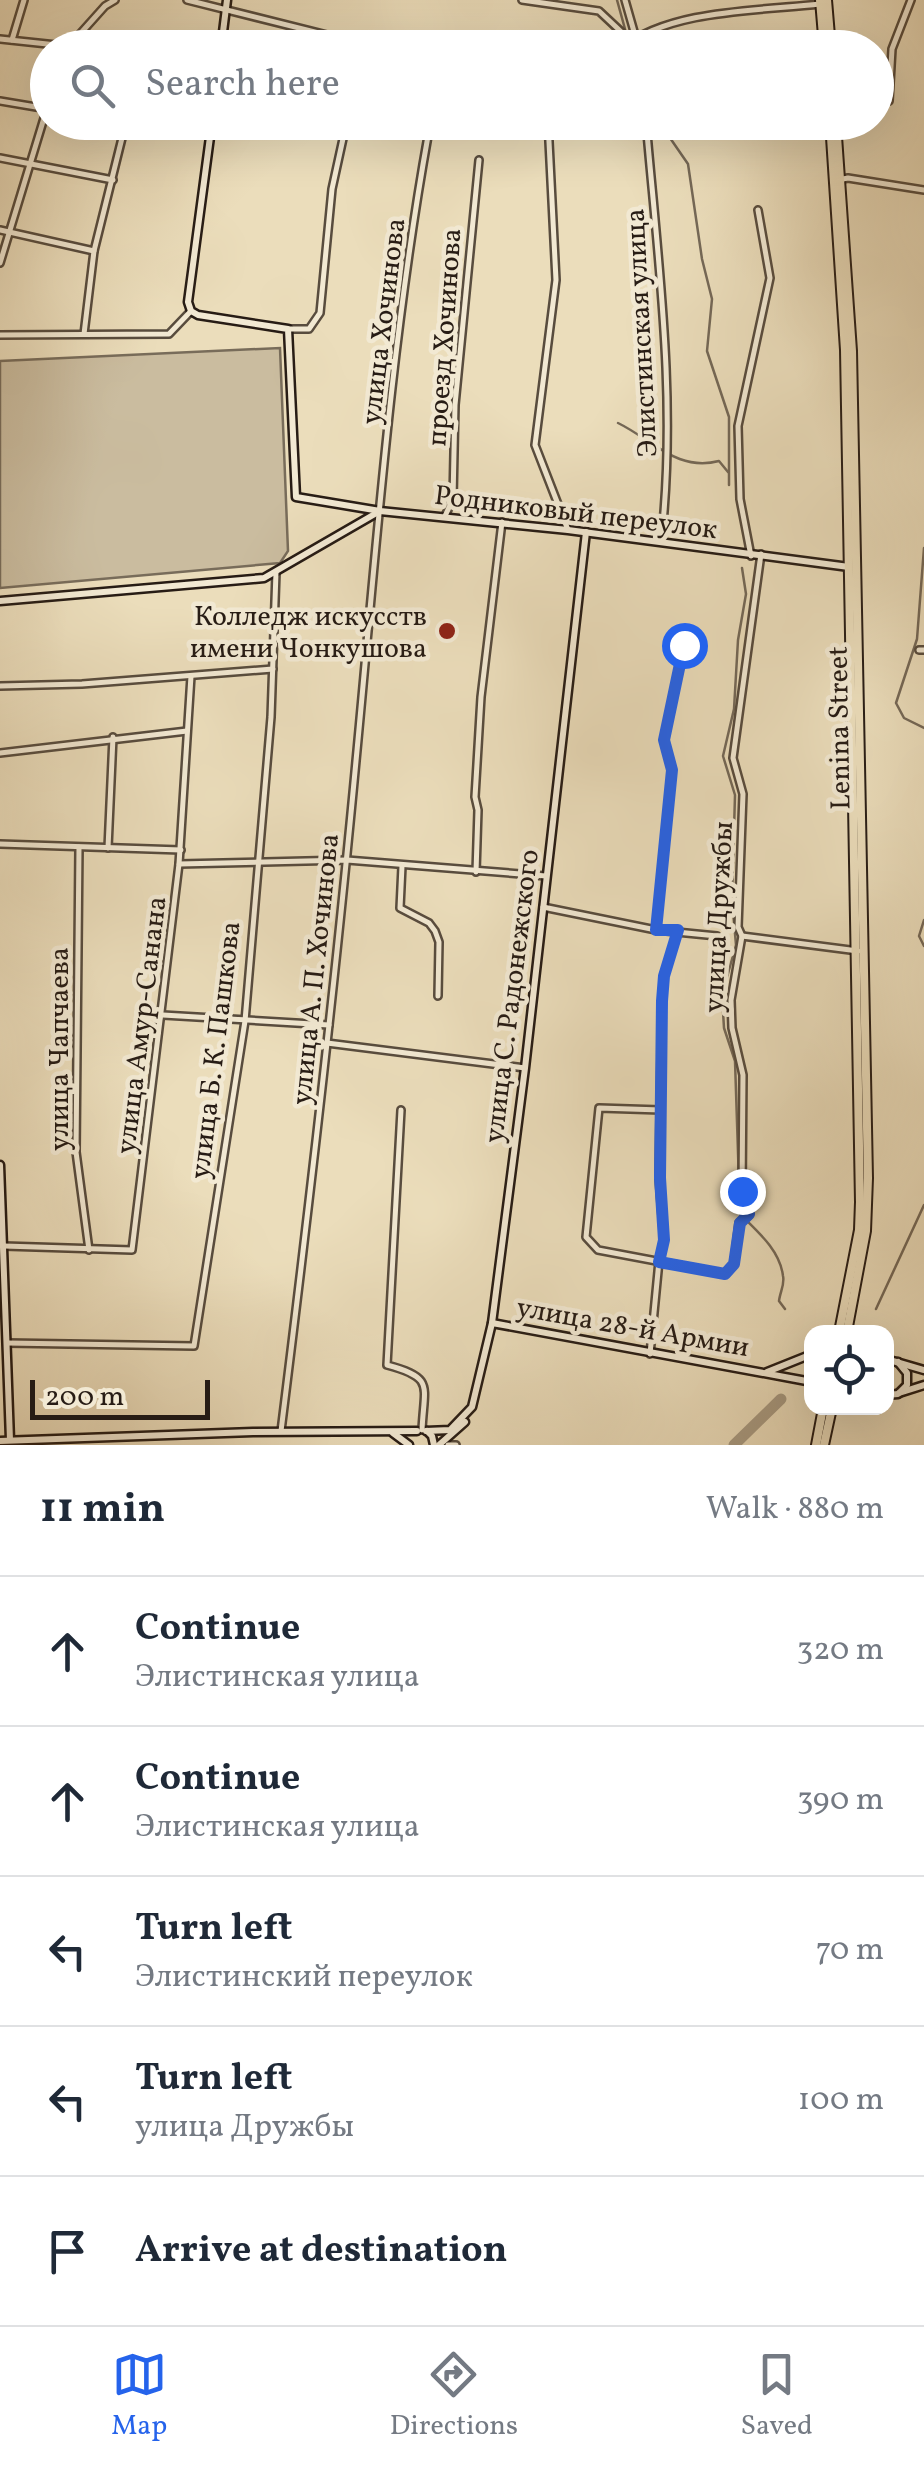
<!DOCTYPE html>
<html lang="en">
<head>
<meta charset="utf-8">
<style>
	:root { --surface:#fff; --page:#f2f2f3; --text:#1f2937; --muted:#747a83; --line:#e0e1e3; --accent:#2563eb }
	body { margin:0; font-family:Vollkorn,serif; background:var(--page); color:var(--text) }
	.controls { position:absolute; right:30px; bottom:30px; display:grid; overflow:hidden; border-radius:20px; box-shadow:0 10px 40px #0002 }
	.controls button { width:90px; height:90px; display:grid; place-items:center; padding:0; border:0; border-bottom:2px solid var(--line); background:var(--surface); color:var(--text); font:50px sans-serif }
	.scale { position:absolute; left:30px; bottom:25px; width:180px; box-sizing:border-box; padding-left:10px; border:5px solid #271c15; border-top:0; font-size:28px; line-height:35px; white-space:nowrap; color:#271c15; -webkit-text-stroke:8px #f2e9d3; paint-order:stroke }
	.stop { position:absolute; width:30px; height:30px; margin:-22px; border:8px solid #2563eb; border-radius:50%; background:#fff }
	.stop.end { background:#2563eb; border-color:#fff; box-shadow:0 2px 10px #0008 }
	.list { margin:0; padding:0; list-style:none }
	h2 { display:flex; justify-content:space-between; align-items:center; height:130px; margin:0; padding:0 40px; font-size:42px }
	h2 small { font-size:32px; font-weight:400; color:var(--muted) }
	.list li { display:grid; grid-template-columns:65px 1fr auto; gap:30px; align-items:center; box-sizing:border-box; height:150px; padding:0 40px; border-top:2px solid var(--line) }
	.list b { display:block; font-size:38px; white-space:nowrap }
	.list p { margin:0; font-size:32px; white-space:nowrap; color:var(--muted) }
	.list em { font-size:32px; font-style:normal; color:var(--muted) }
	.icon { flex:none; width:55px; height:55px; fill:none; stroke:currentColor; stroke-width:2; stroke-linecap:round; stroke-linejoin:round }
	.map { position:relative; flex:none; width:924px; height:1445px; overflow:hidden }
	.search { position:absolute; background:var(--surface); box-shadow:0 10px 40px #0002; left:30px; right:30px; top:30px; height:110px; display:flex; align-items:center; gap:25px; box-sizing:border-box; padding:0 35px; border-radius:55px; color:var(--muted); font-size:38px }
	.sheet { height:880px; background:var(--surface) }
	nav { display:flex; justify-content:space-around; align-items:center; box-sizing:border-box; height:140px; border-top:2px solid var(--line); background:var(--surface); font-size:28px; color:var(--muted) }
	nav a { display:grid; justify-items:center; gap:5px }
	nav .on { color:var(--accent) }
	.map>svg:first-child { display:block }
	.green { fill:#cabc9f; stroke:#786c5a; stroke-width:2.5 }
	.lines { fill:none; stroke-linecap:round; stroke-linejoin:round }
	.stream { stroke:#746857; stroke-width:2.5 }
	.river { stroke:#a89b83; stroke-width:11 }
	.street-casing { stroke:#584c3e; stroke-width:10 }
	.secondary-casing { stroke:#271c15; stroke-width:11 }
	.primary-casing { stroke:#271c15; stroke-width:12 }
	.street { stroke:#f2e9d3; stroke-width:5 }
	.secondary { stroke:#f2e9d3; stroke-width:6 }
	.primary { stroke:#ebddbb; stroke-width:8 }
	.route { stroke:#2563eb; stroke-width:12 }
	.poi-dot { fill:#8f2418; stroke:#f2e9d3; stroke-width:4 }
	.labels { text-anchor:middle; stroke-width:9; stroke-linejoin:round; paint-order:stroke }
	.street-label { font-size:28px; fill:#271c15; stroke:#f2e9d3 }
	.poi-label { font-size:28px; fill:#271c15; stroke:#f2e9d3; text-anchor:end }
</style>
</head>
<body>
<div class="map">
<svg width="924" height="1445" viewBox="0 0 924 1445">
	<rect width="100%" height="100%" fill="#ebddbb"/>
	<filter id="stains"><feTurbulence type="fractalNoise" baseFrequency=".002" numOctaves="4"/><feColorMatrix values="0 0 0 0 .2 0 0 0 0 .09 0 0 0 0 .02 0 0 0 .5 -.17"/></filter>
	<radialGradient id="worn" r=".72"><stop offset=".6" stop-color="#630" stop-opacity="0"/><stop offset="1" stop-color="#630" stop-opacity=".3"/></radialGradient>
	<path class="green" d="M 280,348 L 288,551 L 280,563 L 0,588 L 0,361 Z"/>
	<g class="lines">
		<g class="stream">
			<path d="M 617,0 L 625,29"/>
			<path d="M 659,122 L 688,164 L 702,259 L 712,299 L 707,351 L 729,417 L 729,485"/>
			<path d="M 618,423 C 653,440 677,472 719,461 L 728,472"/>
			<path d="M 924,548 L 917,639 L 896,703 L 904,718 L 924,728"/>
			<path d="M 742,568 L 746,594 L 738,640 L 734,709 L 723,756 L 735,795 L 732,900 L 736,945 L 722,995 L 724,1028 L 735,1061 L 740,1214 C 757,1231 780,1250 783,1276 C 785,1284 780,1292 779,1301 L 785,1309"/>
			<path d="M 924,920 L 919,936 L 924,946"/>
			<path d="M 876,1309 L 924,1205"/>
		</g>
		<path class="river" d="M 734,1445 L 781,1399"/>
		<g class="street-casing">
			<g id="street">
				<path d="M 187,0 L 379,48"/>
				<path d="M 522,0 L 599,11 L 631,41"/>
				<path d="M 625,0 L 635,35"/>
				<path d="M 0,39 L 85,48"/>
				<path d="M 12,40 L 24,0"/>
				<path d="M 71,44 L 105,6 L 115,0"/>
				<path d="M 622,48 C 671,9 759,11 820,4"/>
				<path d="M 0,101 L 48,109"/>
				<path d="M 889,101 L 892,49 L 911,0"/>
				<path d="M 548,122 L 556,280 L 535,445 L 568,530"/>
				<path d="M 642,122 L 647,133 C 659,269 677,406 661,542"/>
				<path d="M 0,158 L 113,180"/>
				<path d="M 838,180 L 848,178 L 924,190"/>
				<path d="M 0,230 L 94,251"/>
				<path d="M 0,263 L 48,105"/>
				<path d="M 288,329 L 309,329 L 320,313 L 332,189 L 346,125"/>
				<path d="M 84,334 L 94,251 L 126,122"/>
				<path d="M 0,335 L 169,334 L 191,311"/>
				<path d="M 445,516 L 453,499 L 455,405 L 479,160"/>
				<path d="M 751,556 L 740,499 L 738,426 L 770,278 L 758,210"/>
				<path d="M 919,650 L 924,650"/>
				<path d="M 0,686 L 82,684 L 273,669"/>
				<path d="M 0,753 L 187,731"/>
				<path d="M 0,844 L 181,850"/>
				<path d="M 79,847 L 76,1152 L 89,1250"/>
				<path d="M 108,848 L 113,737"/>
				<path d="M 179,864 L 347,860 L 546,876"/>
				<path d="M 402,866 L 400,908 L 429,923 L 435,931 L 439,942 L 438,996"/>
				<path d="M 476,872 L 478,810 L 475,797 L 481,697 L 502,522"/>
				<path d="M 543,907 L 656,930 L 717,936"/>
				<path d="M 656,930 L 672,770 L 664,740 L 684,645"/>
				<path d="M 742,936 L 858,951"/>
				<path d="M 163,1015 L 329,1025"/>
				<path d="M 327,1043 L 525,1068"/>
				<path d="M 401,1110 L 387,1365 C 435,1378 424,1385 422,1430"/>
				<path d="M 661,1110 L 599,1108 L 586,1237 L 598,1250 L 725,1274 L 734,1264 L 739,1223 L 749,1215 L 742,1191 L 743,1075 L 732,1028 L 731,1000 L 742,936 L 738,927 L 743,794 L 733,758 L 761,554"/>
				<path d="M 4,1246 L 132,1250 L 179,864 L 191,676"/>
				<path d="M 7,1343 L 194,1346 L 245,1021 L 271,717 L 276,572"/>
				<path d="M 650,1354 L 659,1261 L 664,1240 L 659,1178 L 662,1001 L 664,976 L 678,930"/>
				<path d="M 281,1431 C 309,1208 335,985 356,761 C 376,552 391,341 428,136"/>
				<path d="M 448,1445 L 456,1445"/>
			</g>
		</g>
		<g class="secondary-casing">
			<g id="secondary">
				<path d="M 221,48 L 227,0"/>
				<path d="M 212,122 L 188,302 L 191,311 L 198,315 L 288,329 L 296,497 L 380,511 L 568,530 L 849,567"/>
				<path d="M 0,601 L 264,578 L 380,511"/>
				<path d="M 0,1165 L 10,1440"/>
				<path d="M 492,1323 L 812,1382"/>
				<path d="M 886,1359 L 924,1370"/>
				<path d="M 767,1372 L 812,1354"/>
				<path d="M 899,1393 L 924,1385"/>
				<path d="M 886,1395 L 898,1394 L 907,1385 L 907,1373 L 898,1362"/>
				<path d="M 426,1431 L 450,1430 L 472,1407 L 492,1323 L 525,1068 L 586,532"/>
				<path d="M 427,1431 L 432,1436 L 434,1445"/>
				<path d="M 393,1433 L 409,1445"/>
				<path d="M 0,1441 L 253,1432 L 417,1431"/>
				<path d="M 439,1445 L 465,1422"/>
			</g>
		</g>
		<g class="primary-casing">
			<g id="primary">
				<path d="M 820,0 L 824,48"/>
				<path d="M 827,0 L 831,48"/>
				<path d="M 830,122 L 845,350 L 860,1202 L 859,1230 L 839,1332"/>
				<path d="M 836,122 L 852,351 L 868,1178 L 866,1231 L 847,1332"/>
				<path d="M 816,1445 L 823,1408"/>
				<path d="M 824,1445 L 832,1408"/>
			</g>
		</g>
		<use href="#street" class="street"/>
		<use href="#secondary" class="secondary"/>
		<use href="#primary" class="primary"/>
	</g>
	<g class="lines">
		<path class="route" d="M 684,645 L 664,740 L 672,770 L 656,930 L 678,930 L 664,976 L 662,1001 L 660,1178 L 664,1240 L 659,1262 L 725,1274 L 734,1264 L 740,1223 L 749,1214 L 742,1191"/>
	</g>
	<circle class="poi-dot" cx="447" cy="631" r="10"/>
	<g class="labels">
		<g class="street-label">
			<text transform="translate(382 321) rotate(-83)" y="10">улица Хочинова</text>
			<text transform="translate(640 333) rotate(-93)" y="10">Элистинская улица</text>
			<text transform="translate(443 337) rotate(-86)" y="10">проезд Хочинова</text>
			<text transform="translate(576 511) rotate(7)" y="10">Родниковый переулок</text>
			<text transform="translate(838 728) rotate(-91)" y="10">Lenina Street</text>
			<text transform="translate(717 917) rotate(-87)" y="10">улица Дружбы</text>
			<text transform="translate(314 969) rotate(-84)" y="10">улица А. П. Хочинова</text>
			<text transform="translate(510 996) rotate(-83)" y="10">улица С. Радонежского</text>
			<text transform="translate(140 1025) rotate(-83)" y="10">улица Амур-Санана</text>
			<text transform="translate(58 1049) rotate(-90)" y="10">улица Чапчаева</text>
			<text transform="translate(214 1050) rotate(-83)" y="10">улица Б. К. Пашкова</text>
			<text transform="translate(633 1326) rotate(10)" y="10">улица 28-й Армии</text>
		</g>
		<g class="poi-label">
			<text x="427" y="625">Колледж искусств<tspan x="427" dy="32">имени Чонкушова</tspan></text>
		</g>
	</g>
	<rect width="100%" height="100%" filter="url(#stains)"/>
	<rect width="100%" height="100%" fill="url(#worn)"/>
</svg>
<div class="controls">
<button><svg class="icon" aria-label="locate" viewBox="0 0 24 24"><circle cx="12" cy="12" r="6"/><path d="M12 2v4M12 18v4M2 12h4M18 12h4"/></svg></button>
</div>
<div class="scale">200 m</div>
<div class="stop" style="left:684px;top:645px"></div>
<div class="stop end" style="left:742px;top:1191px"></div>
<div class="search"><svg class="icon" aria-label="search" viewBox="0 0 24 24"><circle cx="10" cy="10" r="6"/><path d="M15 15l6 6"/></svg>Search here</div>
</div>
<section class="sheet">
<h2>11 min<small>Walk · 880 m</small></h2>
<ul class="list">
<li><svg class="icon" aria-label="ahead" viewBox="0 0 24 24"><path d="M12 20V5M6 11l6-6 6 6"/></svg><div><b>Continue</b><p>Элистинская улица</p></div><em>320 m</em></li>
<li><svg class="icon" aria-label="ahead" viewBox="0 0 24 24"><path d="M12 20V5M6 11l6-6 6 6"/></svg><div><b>Continue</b><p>Элистинская улица</p></div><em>390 m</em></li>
<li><svg class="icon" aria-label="left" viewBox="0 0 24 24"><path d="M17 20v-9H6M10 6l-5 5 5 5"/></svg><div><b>Turn left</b><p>Элистинский переулок</p></div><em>70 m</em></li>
<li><svg class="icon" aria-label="left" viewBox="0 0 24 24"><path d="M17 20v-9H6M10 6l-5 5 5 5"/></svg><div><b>Turn left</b><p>улица Дружбы</p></div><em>100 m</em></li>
<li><svg class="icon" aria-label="arrive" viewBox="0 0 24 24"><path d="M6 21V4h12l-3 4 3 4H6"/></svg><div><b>Arrive at destination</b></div></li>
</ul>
</section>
<nav>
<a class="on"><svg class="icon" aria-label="map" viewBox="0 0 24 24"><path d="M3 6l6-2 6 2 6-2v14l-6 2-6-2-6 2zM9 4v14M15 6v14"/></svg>Map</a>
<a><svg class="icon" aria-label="directions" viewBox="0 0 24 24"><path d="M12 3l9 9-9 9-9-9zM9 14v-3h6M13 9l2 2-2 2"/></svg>Directions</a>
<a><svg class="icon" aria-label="saved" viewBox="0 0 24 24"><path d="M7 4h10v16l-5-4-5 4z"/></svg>Saved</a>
</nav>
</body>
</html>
